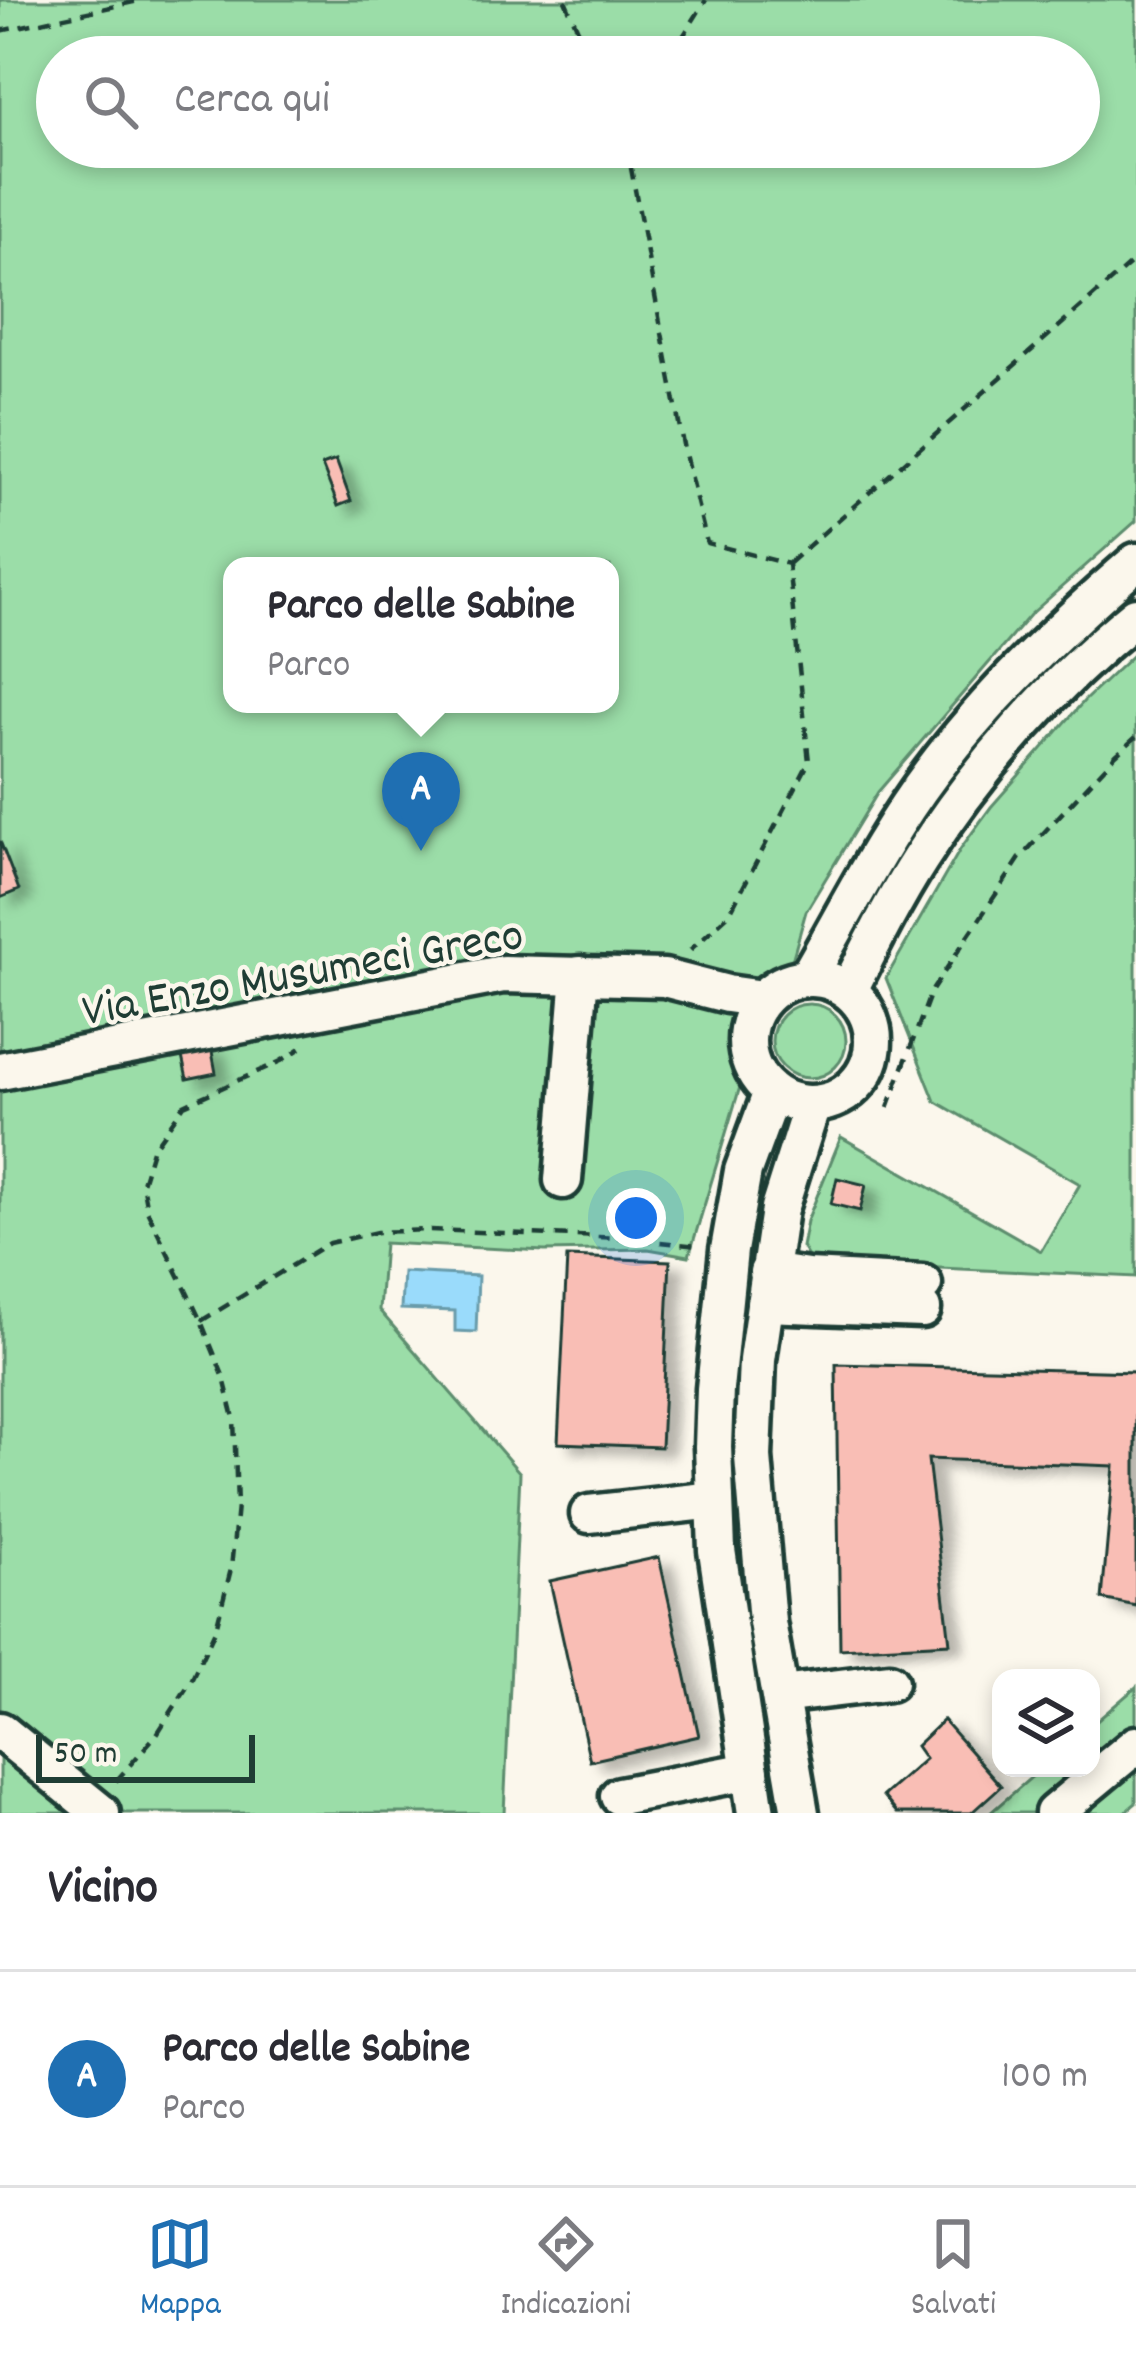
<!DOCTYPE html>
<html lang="it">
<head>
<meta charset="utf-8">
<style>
	:root { --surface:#fff; --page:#f2f2f3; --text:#2b2b33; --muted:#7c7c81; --line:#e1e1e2; --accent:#1f6fb2 }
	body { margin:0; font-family:Dekko,sans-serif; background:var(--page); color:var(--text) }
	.controls { position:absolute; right:36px; bottom:36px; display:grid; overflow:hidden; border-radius:24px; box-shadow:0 6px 18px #0003 }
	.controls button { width:108px; height:108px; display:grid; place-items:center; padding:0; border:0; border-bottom:3px solid var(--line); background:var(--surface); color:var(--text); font:60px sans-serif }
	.scale { position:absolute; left:36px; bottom:30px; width:219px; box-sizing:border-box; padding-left:12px; border:6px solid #1f3d34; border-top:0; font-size:33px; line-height:42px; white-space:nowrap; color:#1f3d34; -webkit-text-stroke:9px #fbf7ec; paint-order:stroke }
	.you { position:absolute; left:636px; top:1218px; width:42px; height:42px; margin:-30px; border:9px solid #fff; border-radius:50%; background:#1a73e8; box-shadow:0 0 0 18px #1a73e833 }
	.badge { display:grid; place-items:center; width:78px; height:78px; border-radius:50%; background:var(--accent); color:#fff; font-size:39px; font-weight:700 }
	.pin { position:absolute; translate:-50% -99px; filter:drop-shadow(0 3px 6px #0008) }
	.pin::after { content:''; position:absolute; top:63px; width:42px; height:36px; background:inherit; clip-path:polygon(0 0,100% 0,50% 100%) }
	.popup { position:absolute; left:223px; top:557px; width:396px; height:156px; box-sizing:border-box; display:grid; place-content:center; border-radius:24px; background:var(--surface); filter:drop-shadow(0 3px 9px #0005); font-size:39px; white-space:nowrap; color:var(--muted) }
	.popup b { font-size:45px; color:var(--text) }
	.popup::after { content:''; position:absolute; left:50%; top:100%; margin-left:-24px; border:24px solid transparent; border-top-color:var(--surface) }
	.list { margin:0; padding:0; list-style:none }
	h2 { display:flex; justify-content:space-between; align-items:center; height:156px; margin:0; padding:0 48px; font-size:51px }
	h2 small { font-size:39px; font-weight:400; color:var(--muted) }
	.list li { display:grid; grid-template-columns:78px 1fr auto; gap:36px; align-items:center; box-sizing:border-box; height:216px; padding:0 48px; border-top:3px solid var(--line) }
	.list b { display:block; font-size:45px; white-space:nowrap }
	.list p { margin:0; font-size:39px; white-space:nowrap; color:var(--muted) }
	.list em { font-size:39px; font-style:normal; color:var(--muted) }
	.icon { flex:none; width:66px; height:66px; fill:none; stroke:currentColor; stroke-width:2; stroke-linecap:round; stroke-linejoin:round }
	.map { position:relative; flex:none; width:1136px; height:1813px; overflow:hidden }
	.search { position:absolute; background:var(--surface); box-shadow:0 6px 18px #0003; left:36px; right:36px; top:36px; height:132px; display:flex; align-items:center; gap:30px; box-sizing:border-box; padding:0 42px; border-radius:66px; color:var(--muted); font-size:45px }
	.sheet { height:372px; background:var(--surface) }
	nav { display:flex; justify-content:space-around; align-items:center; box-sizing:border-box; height:168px; border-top:3px solid var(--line); background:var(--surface); font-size:33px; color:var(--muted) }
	nav a { display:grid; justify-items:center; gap:6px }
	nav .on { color:var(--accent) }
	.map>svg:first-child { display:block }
	.green { fill:#9bdda8; stroke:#5d8d6e; stroke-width:3; fill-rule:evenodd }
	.water { fill:#9adbfb; stroke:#699cab; stroke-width:3 }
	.building { fill:#f9beb5; stroke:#1f3d34; stroke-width:3; filter:url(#shadow) }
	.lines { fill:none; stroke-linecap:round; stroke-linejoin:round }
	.minor-casing { stroke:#1f3d34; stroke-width:45 }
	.path { stroke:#1f3d34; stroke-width:4.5; stroke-dasharray:12 9; stroke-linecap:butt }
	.minor { stroke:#fbf7ec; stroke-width:36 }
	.labels { text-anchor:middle; stroke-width:9; stroke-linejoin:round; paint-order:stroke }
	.street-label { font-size:48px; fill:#1f3d34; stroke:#fbf7ec }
</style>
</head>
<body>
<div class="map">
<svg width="1136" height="1813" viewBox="0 0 1136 1813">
	<defs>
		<filter id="shadow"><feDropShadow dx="13" dy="8" stdDeviation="6" flood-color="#0004"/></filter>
	</defs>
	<rect width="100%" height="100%" fill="#fbf7ec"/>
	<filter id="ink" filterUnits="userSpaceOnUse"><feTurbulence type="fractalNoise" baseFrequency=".00833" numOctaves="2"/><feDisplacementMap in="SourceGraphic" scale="24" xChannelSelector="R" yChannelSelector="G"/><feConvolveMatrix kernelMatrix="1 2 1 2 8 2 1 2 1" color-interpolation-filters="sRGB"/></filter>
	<g filter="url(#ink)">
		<g class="green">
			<path d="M 0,0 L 1136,0 L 1136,521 L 1030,615 L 878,792 L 806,911 L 786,982 L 762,999 L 751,1017 L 746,1037 L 749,1057 L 689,1256 L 648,1249 L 545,1251 L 384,1243 L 379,1310 L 520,1473 L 504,1813 L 0,1813 ZM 57,57 L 1079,57 L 1079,147 L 57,147 ZM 232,566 L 610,566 L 610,704 L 232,704 Z"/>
			<path d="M 1136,652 L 1136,1277 L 811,1262 L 802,1247 L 807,1221 L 841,1137 L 1041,1251 L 1080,1184 L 935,1101 L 886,978 L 961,848 L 991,807 L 1084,701 Z"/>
			<circle cx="809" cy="1041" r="37"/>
			<path d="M 1136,1687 L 1136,1803 L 1124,1813 L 990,1813 L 1042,1768 L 1091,1768 L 1091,1726 Z"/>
		</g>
		<path class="water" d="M 403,1272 L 478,1276 L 476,1332 L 455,1331 L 455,1311 L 401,1309 Z"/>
		<g class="building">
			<path d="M 336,460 L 351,501 L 338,506 L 322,465 Z"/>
			<path d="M 0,841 L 19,890 L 0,898 Z"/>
			<path d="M 211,1046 L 216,1073 L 187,1079 L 181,1052 Z"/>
			<path d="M 837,1178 L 866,1185 L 860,1211 L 831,1204 Z"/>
			<path d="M 567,1257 L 670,1261 L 661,1447 L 558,1443 Z"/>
			<path d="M 836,1364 L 1136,1372 L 1136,1606 L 1102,1599 L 1114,1466 L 928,1459 L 950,1643 L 840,1649 Z"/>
			<path d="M 659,1557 L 699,1736 L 590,1761 L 550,1581 Z"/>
			<path d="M 943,1720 L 1001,1786 L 971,1813 L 897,1813 L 883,1796 L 925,1759 L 916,1746 Z"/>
		</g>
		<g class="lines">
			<g class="minor-casing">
				<g id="minor">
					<path d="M 808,977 C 848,908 883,837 931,773 C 990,694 1062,626 1136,562"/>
					<circle cx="810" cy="1041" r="63"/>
					<path d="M 849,990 C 871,946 893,901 920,859 C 977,769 1053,683 1136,616"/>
					<path d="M 0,1071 L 503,974 L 664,978 L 727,994 L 762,999"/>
					<path d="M 563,1180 L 580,975"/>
					<path d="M 768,1272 L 808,1278 L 923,1284"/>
					<path d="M 765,1303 L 922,1309"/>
					<path d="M 589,1514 L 715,1500"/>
					<path d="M 780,1695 L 889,1682"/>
					<path d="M 0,1731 L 101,1813"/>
					<path d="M 619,1796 L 750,1771"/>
					<path d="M 756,1813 L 717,1550 L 713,1447 L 715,1389 L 729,1250 L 743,1171 L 772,1092"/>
					<path d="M 800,1813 L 767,1622 L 753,1457 L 757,1360 L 779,1209 L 812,1105"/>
					<path d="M 1054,1813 L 1136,1745"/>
				</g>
			</g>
			<g class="path">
				<path d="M 565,0 L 590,57"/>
				<path d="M 0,31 L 143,0"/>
				<path d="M 670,57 L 706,0"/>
				<path d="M 627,147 L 684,450 L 707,543 L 788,564 L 809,762 L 729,914 L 690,950"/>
				<path d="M 789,563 L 1136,259"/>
				<path d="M 888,1108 L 931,992 L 1020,858 L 1116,755 L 1136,737"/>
				<path d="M 201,1321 L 329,1243 L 377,1232 L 430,1230 L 622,1238 L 699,1246"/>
				<path d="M 116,1781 L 157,1734 L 191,1681 L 216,1628 L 231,1569 L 237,1506 L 234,1418 L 224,1378 L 201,1321 L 147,1210 L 142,1183 L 152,1150 L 184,1105 L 281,1061 L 301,1048"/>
			</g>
			<use href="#minor" class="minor"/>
		</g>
	</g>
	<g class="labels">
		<g class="street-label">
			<text transform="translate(302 969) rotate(-10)" y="17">Via Enzo Musumeci Greco</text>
		</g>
	</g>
</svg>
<div class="controls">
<button><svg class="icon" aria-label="layers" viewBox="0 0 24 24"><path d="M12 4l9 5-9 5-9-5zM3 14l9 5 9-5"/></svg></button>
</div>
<div class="scale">50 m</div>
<div class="you"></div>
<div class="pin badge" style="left:421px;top:851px">A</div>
<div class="popup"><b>Parco delle Sabine</b>Parco</div>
<div class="search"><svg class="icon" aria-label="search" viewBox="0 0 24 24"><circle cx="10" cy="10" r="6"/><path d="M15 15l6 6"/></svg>Cerca qui</div>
</div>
<section class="sheet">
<h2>Vicino<small></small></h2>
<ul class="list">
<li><span class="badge">A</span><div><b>Parco delle Sabine</b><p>Parco</p></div><em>100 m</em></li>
</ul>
</section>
<nav>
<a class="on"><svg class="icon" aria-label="map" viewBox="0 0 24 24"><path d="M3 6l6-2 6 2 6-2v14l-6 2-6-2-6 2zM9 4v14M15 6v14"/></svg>Mappa</a>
<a><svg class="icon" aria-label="directions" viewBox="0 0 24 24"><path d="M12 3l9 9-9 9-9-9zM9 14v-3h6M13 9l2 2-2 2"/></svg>Indicazioni</a>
<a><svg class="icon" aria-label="saved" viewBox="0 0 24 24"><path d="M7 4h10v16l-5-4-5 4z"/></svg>Salvati</a>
</nav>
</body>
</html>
